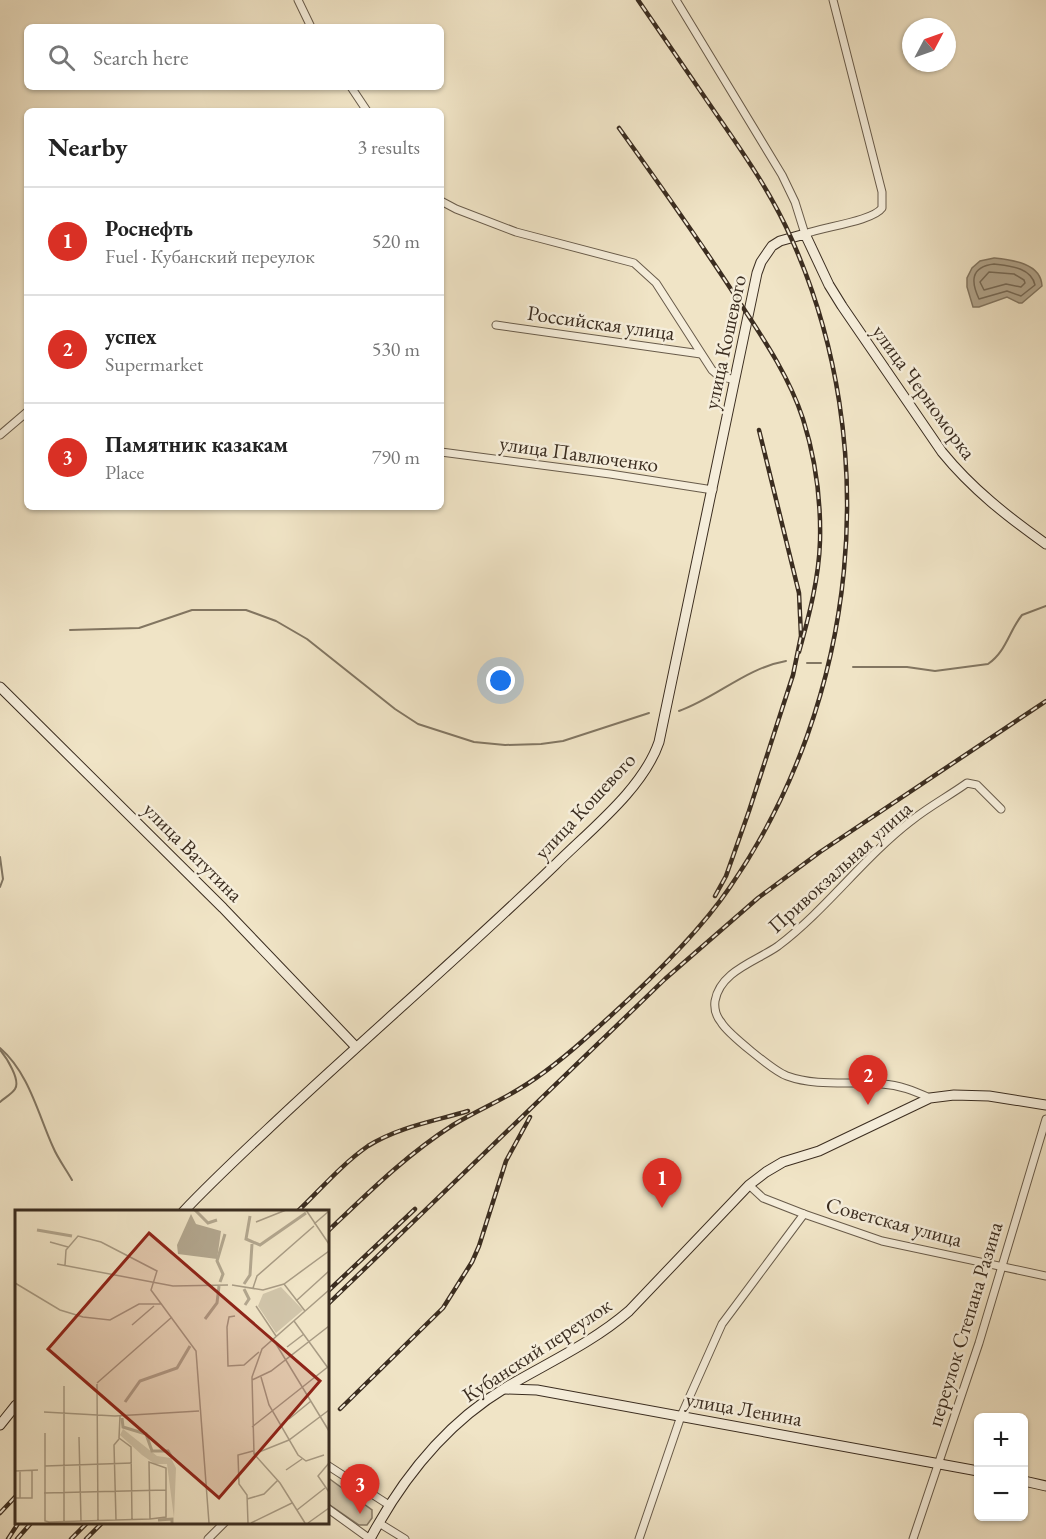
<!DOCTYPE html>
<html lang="en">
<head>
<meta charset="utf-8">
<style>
	:root { --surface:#fff; --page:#f2f2f2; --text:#222; --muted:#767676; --line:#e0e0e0; --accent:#d93025 }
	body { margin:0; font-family:"EB Garamond",serif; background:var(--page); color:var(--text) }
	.controls { position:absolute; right:18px; bottom:18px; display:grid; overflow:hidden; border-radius:9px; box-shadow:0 2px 4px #0004 }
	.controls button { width:54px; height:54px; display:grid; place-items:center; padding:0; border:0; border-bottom:2px solid var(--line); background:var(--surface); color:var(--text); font:30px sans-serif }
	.compass { position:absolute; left:902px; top:18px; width:54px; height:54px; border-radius:50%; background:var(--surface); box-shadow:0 2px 4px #0004; rotate:49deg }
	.you { position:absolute; left:501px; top:681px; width:21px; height:21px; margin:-15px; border:4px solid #fff; border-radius:50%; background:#1a73e8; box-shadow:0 0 0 9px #1a73e833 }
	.badge { display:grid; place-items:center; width:39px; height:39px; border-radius:50%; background:var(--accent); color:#fff; font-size:20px; font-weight:700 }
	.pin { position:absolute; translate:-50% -50px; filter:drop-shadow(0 2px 3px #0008) }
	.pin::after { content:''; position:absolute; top:32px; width:21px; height:18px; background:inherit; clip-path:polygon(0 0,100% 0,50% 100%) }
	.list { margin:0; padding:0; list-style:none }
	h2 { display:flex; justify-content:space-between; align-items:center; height:78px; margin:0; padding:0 24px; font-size:26px }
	h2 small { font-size:20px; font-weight:400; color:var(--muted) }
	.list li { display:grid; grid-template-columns:39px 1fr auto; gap:18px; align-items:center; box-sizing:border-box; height:108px; padding:0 24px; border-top:2px solid var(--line) }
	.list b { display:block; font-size:22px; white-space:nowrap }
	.list p { margin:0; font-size:20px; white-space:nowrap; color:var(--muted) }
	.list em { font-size:20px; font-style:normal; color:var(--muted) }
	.icon { flex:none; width:33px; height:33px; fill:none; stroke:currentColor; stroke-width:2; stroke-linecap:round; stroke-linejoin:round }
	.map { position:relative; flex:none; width:1046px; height:1539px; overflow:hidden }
	.search { position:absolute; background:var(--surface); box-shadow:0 2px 4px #0004; left:24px; top:24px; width:420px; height:66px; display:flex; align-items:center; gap:15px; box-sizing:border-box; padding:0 21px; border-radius:9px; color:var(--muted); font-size:22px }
	.panel { position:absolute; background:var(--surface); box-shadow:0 2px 4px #0004; left:24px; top:108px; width:420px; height:402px; border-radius:9px }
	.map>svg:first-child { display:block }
	.green { fill:#d1c5aa; stroke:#867965; stroke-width:1.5 }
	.water { fill:#b2a68e; stroke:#827662; stroke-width:1.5 }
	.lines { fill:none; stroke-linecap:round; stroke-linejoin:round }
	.shore { stroke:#766a57; stroke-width:1.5 }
	.stream { stroke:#827662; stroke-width:2 }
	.street-casing { stroke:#685b4a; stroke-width:9 }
	.secondary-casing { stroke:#3b2d20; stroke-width:11 }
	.street { stroke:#f5edda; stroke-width:7 }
	.secondary { stroke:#f5edda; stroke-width:9 }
	.rail-casing { stroke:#3b2d20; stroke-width:4.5 }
	.rail { stroke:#f5edda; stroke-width:2; stroke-dasharray:7; stroke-linecap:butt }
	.labels { text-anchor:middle; stroke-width:5; stroke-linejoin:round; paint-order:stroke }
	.street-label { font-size:21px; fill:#3b2d20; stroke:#f5edda }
	.inset-river { fill:none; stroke:#b2a68e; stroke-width:3 }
	.inset-road { fill:none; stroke:#a89b84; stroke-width:1.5 }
	.view { fill:#8f2418; fill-opacity:0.15; stroke:#8f2418; stroke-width:3 }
	.inset-edge { fill:none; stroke:#3b2d20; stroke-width:3 }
</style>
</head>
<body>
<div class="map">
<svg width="1046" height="1539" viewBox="0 0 1046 1539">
	<rect width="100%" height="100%" fill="#f0e4c6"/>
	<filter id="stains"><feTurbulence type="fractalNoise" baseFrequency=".00333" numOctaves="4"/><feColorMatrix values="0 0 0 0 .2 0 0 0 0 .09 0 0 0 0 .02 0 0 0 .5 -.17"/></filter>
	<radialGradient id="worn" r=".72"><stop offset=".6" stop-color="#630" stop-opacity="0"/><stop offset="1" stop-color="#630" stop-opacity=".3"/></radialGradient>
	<path class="green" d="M 327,1477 L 372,1510 L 372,1518 L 367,1525 L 359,1525 L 327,1503 Z"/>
	<path class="water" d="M 994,258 C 1012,260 1041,263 1042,286 L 1022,303 L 1019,303 L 1007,297 L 979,307 L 973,307 L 967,287 L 967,278 L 972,268 L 980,261 Z"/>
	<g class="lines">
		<g class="shore">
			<path d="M 994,264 C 1009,266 1031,267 1035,285 L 1021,296 L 1007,291 L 979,299 C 971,282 970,267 994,264 Z"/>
			<path d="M 989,272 L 1014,274 L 1024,280 L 1025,283 L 1021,287 L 1006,284 L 984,290 L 980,282 Z"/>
		</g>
		<g class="stream">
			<path d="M 70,630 L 139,628 L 192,610 L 246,610 L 276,621 L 307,639 L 395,709 L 418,724 L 474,742 L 505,745 L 541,744 L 563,741 L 649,713"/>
			<path d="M 807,663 L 821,663"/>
			<path d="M 853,667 L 907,667 L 935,671 L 988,664 C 1006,652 1009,631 1022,615 L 1046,606"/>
			<path d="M 679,711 C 716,698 746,668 786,661"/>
			<path d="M 0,857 L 3,879 L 0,887"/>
			<path d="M 0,1048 C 29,1073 38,1114 53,1147 C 58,1159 66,1169 72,1180"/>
			<path d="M 0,1102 C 4,1098 12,1094 15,1089 C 21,1080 6,1057 0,1050"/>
		</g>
		<g class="street-casing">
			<g id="street">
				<path d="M 298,0 L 311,27"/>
				<path d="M 676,0 L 782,175 L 795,202 L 805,234 C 823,227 873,221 882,208 L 882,192 L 833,0"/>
				<path d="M 351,87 L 367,111"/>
				<path d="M 441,201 L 456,209 L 516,232 L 634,263 L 656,283 L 712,370 L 719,376 L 735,380"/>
				<path d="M 496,325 L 701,354"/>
				<path d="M 0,435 L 27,412"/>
				<path d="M 441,452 L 610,474 L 713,490"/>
				<path d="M 930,1098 C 914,1091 900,1085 882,1084 C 852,1081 817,1087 787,1076 C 775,1072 727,1033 721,1022 C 716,1016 714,1009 715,1001 C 720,971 757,961 778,946 C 827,909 863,858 911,821 C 928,807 949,796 967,783 L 977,785 L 1001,809"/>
				<path d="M 749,1185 L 763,1198 L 804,1214 L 882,1241 L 1046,1276"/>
				<path d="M 327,1465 L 389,1505"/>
				<path d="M 327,1508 L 370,1539"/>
				<path d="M 379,1523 L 405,1539"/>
				<path d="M 208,1539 L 225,1522"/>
				<path d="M 639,1539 L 681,1416 L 722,1324 L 804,1214"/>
				<path d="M 913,1539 L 979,1343 L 1046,1119"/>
			</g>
		</g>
		<g class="secondary-casing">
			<g id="secondary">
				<path d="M 0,687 L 223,908 L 356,1047"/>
				<path d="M 183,1212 C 215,1178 250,1146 284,1114 C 374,1030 467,950 555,865 C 590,830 643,789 659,742 L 757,273 L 761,262 L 772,246 L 780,241 L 805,234 L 829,285 L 842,306 L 942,452 C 972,489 1008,517 1046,544"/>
				<path d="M 505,1389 L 537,1390 L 978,1471"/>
				<path d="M 0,1425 L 16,1405"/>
				<path d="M 1024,1481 L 1046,1486"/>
				<path d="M 370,1539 C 402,1479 447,1423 505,1388 C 547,1363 592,1343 629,1311 L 749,1185 L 766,1172 L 783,1162 L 819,1151 L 930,1098 L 954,1095 L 989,1096 L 1046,1105"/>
			</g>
		</g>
		<use href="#street" class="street"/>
		<use href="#secondary" class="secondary"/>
		<g class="rail-casing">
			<g id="rail">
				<path d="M 619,128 C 660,185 700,241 738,300 C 763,338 789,376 803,419 C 815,457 821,501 820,541 C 819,578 809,616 799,652"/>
				<path d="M 715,896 L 726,876 L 749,811 L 793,675 L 801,636 L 799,593 L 759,430"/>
				<path d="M 297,1212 C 320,1190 342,1164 368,1146 C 398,1127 435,1121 468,1111"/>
				<path d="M 327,1232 C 367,1194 406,1155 453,1125 C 474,1112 498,1102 519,1089 C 546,1073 573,1050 596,1029 C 642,988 696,937 730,887 C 859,700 884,447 792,240 C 773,196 746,157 719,118 C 692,79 665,39 638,0"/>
				<path d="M 327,1292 L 415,1209"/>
				<path d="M 327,1305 L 665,979 L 758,898 L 820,852 L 1046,701"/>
				<path d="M 340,1409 L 443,1308 L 472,1262 L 479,1246 L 506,1161 L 530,1117"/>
				<path d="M 0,1513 L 16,1496"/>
				<path d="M 8,1539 L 19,1522"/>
				<path d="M 17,1539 L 32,1522"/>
				<path d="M 71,1539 L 88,1522"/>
				<path d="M 86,1539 L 103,1522"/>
			</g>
		</g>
		<use href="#rail" class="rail"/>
	</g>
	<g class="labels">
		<g class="street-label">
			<text transform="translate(601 323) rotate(8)" y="7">Российская улица</text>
			<text transform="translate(725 342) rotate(-78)" y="7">улица Кошевого</text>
			<text transform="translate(924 392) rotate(54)" y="7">улица Черноморка</text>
			<text transform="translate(579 454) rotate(8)" y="7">улица Павлюченко</text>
			<text transform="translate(585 806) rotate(-47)" y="7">улица Кошевого</text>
			<text transform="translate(193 852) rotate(45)" y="7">улица Ватутина</text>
			<text transform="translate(840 867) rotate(-42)" y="7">Привокзальная улица</text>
			<text transform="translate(894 1222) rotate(15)" y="7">Советская улица</text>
			<text transform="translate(965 1324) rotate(-73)" y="7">переулок Степана Разина</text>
			<text transform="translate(537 1350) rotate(-33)" y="7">Кубанский переулок</text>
			<text transform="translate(744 1409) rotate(10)" y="7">улица Ленина</text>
		</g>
	</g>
	<g transform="translate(15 1210)">
		<rect width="314" height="314" fill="#f0e4c6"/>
		<path d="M 266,77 L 288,100 L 261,123 L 243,96 L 248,84 ZM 108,219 L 142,246 L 156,248 L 161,258 L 159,308 L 152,254 L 140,254 L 127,245 L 105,225 Z" fill="#d1c5aa"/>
		<path d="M 176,4 L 181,14 L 206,21 L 202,49 L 163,44 L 162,35 Z" fill="#b2a68e"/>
		<path class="inset-river" d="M 180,0 L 193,13 L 202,10M 235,6 L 231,29 L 245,35 L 291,3M 22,20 L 57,26M 205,72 L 208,64 L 202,51 L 210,24M 229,74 L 235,65 L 237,34M 229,79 L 234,89 L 230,95M 190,109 L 202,93 L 204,76M 110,192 L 125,171 L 162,158 L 175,136M 107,208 L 108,217 L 131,224 L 137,241 L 153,241 L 156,246M 143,310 L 157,309 L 157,313"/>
		<path class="inset-road" d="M 291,0 L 314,34M 241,12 L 271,0M 299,14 L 314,1M 35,32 L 53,37M 42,54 L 158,76 L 213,75M 50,55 L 51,40 L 63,26 L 86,32 L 142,61 L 136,80 L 181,141 L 194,313M 0,73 L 45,100 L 68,107 L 95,110 L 124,94 L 147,94M 269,74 L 290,101M 217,75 L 248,80 L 269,74 L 314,41M 238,78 L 242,66 L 299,16M 281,91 L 314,61M 241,96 L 261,126M 220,106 L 214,107 L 212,117 L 213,156 L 229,155 L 244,142M 279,111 L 313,158M 117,115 L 139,96M 258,129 L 314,221M 272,137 L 289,124M 246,167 L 254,195 L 283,245 L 291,251 L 309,245M 237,170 L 256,161 L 314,116M 82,173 L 157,107M 82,174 L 83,310M 29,202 L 100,206 L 184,201M 105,206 L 104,228 L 116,237 L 117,309M 274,209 L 296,191M 237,217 L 314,156M 30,223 L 30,311 L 34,312 L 135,309 L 151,307 L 151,258 L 134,252 L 135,309M 64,227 L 66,311M 239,244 L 274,230 L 314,200M 314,253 L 303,266 L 314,282M 30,256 L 117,253M 271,260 L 287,249M 0,261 L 23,260M 5,261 L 5,288M 29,283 L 151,280M 0,288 L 17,288 L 17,261M 232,289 L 249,284 L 263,270M 282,300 L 310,278M 101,310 L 99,235 L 104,229M 49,312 L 49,176M 233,313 L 232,285 L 224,274 L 223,245 L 238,241M 236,313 L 277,293M 290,313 L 265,273 L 239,244 L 237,167 L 247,139 L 314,80M 293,313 L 314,298"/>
		<path class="view" d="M 134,23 L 305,171 L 204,288 L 33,139 Z"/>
		<rect width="314" height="314" class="inset-edge"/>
	</g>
	<rect width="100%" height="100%" filter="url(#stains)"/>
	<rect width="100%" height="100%" fill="url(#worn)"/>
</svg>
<div class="controls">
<button>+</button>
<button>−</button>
</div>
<svg class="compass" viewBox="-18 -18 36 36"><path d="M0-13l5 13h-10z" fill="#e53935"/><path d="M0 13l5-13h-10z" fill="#767676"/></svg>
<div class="you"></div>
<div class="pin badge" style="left:662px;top:1208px">1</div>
<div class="pin badge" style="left:868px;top:1105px">2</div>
<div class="pin badge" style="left:360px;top:1514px">3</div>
<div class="search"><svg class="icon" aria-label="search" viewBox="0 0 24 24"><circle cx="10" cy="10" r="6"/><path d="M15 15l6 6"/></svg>Search here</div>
<section class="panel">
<h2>Nearby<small>3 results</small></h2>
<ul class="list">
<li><span class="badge">1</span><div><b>Роснефть</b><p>Fuel · Кубанский переулок</p></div><em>520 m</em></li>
<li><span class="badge">2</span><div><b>успех</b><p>Supermarket</p></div><em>530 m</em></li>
<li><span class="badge">3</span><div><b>Памятник казакам</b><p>Place</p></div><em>790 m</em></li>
</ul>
</section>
</div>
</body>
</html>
